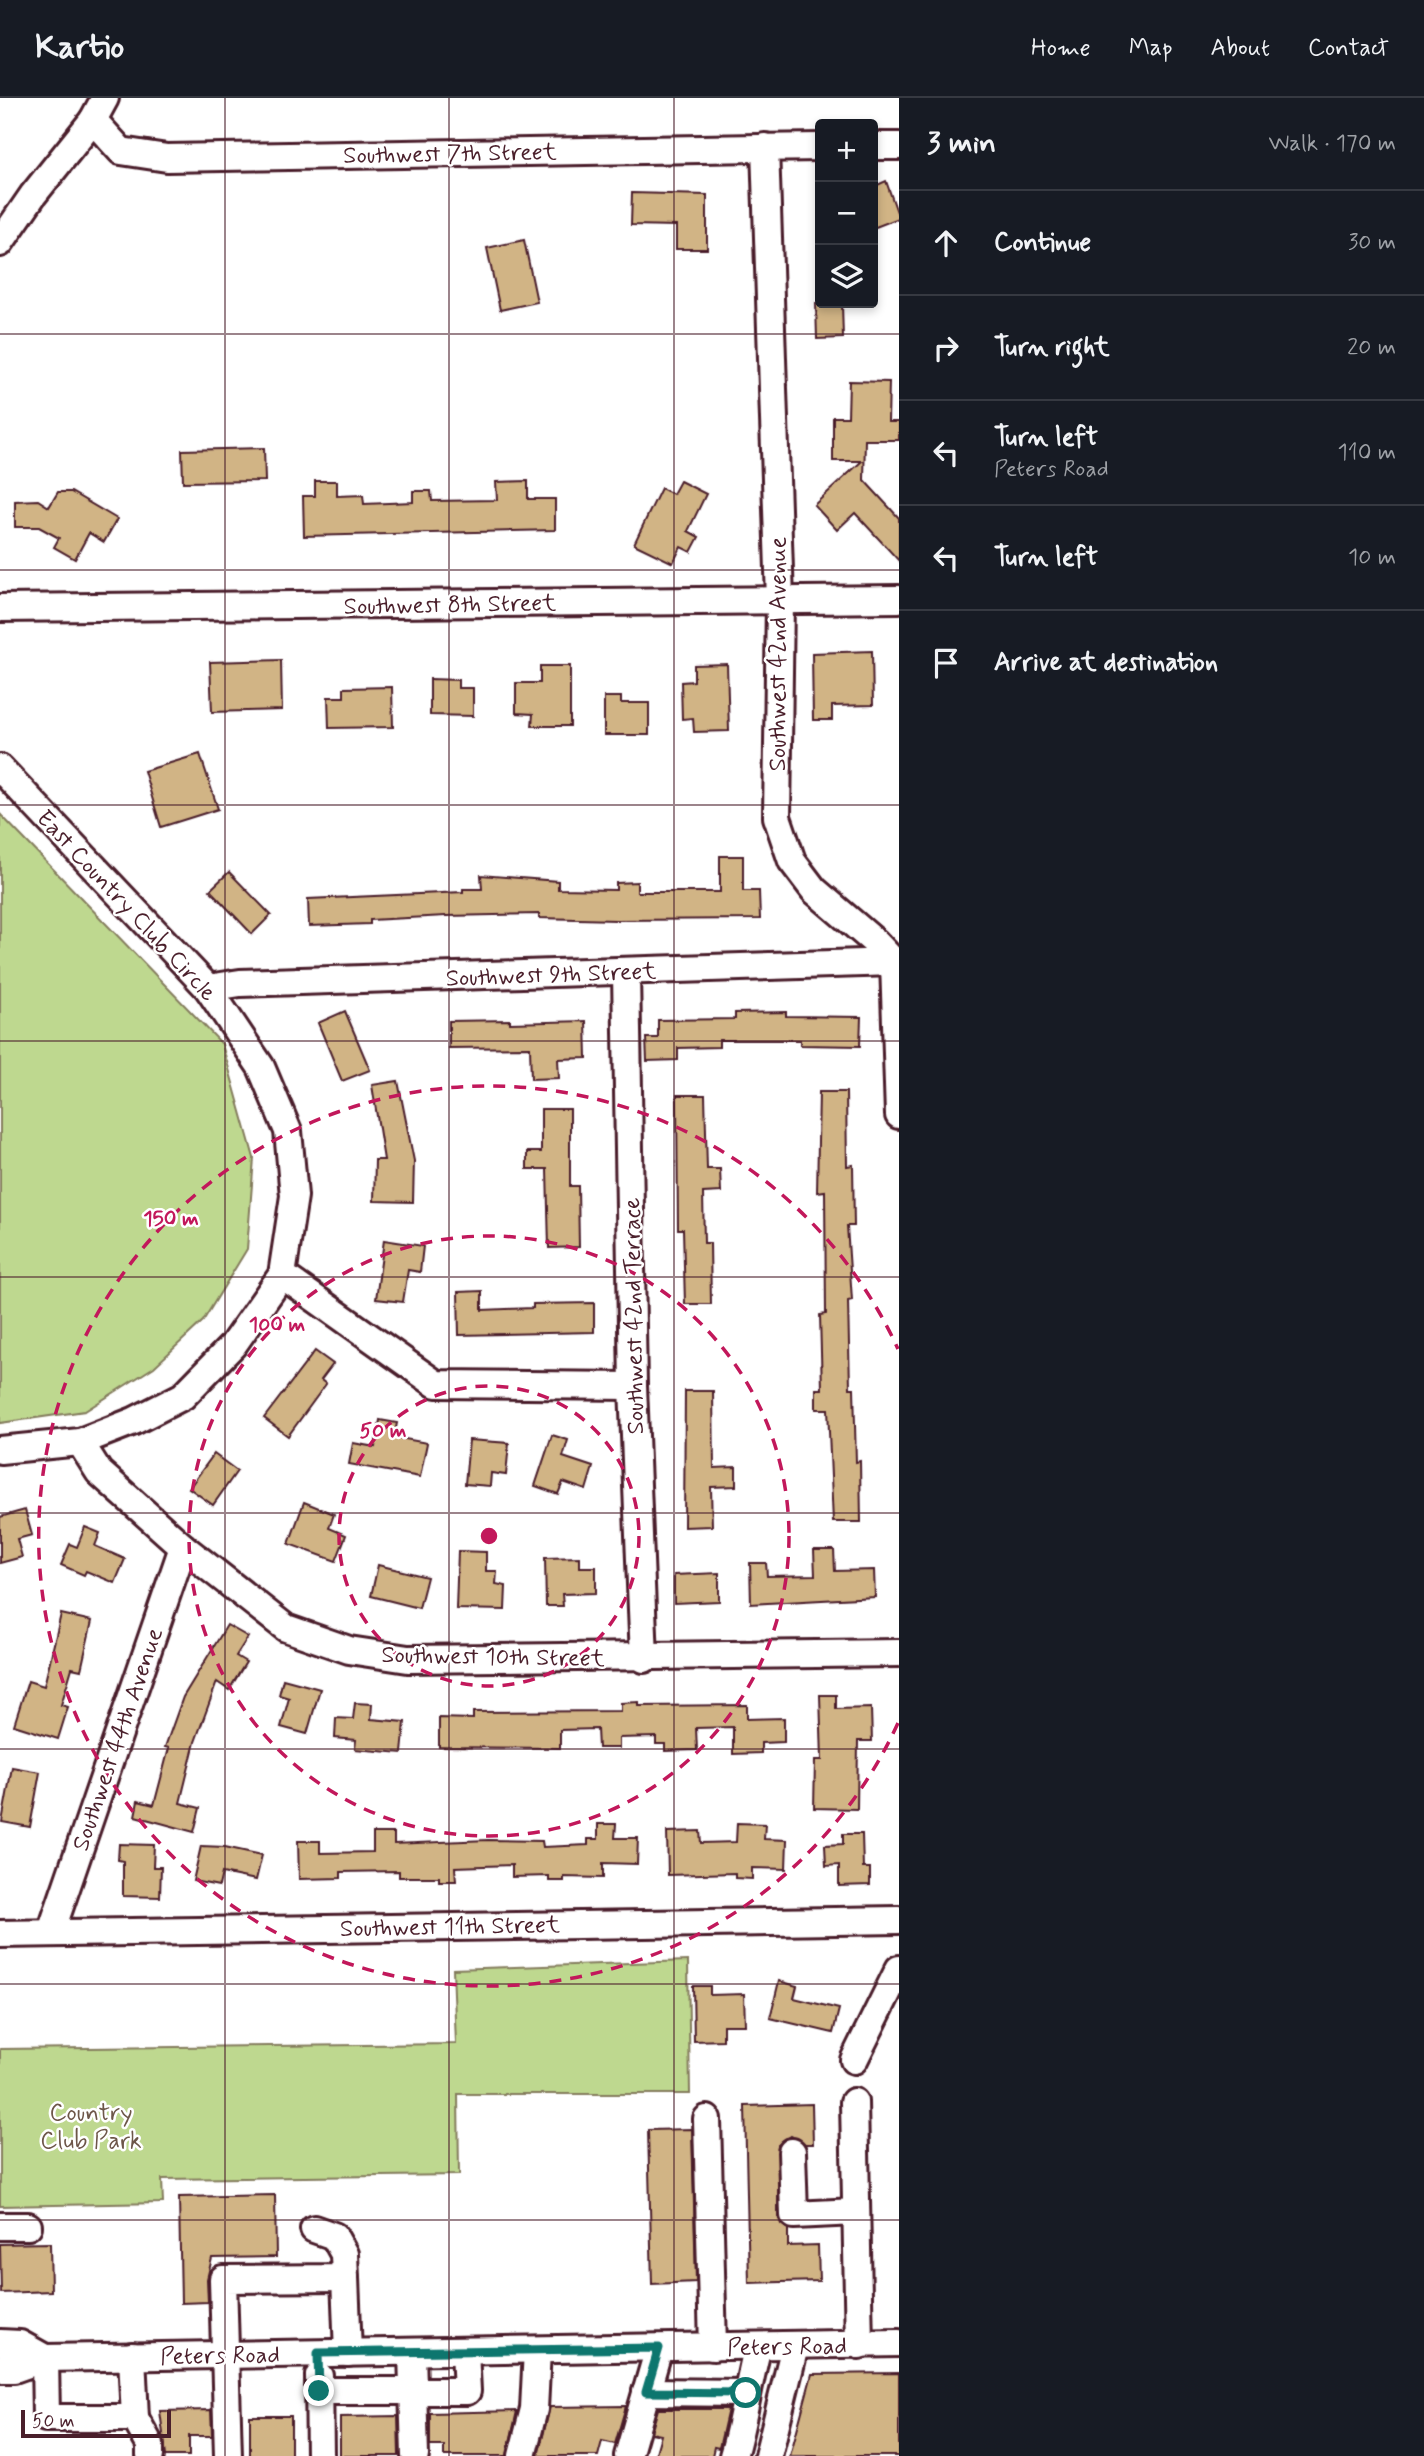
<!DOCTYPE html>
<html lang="en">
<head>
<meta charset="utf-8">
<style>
	:root { --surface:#171b24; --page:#242831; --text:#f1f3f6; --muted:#9ea1a6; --line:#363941 }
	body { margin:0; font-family:Mynerve,sans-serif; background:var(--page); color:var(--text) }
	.controls { position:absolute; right:21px; top:21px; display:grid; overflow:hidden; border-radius:7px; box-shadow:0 4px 10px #0003 }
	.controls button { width:63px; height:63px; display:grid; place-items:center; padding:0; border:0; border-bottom:2px solid var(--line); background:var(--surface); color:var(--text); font:35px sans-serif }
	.scale { position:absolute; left:21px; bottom:18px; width:150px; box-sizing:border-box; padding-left:7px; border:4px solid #4a1f2b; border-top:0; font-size:19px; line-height:24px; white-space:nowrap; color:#4a1f2b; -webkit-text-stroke:5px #fff; paint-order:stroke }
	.stop { position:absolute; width:21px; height:21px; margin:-16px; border:5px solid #0f766e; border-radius:50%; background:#fff }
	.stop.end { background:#0f766e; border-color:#fff; box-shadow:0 2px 7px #0008 }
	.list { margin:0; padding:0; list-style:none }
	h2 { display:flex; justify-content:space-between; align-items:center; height:91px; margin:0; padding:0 28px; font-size:30px }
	h2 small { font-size:23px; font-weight:400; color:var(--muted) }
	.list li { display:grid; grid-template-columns:46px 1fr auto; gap:21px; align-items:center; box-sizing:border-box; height:105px; padding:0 28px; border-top:2px solid var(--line) }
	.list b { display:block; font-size:26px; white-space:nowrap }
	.list p { margin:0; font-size:23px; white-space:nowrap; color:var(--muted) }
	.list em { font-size:23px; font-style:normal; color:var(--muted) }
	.icon { flex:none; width:38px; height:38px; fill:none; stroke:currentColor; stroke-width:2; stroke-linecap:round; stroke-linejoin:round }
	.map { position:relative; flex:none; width:899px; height:2358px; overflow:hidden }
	header { display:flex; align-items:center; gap:42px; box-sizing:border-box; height:98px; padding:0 35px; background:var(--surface); border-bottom:2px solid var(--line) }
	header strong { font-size:33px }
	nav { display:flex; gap:38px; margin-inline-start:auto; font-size:24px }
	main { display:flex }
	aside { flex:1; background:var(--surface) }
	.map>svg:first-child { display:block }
	.green { fill:#bed88f; stroke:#847c5d; stroke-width:2 }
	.building { fill:#d1b485; stroke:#4a1f2b; stroke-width:2 }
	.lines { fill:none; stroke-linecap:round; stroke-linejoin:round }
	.minor-casing { stroke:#4a1f2b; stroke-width:32 }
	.minor { stroke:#fff; stroke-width:26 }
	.route { stroke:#0f766e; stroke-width:9 }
	.grid { fill:none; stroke:#4a1f2b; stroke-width:2; stroke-opacity:0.55 }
	.ring { fill:none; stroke:#c2185b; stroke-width:3.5; stroke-dasharray:12 9 }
	.labels { text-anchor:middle; stroke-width:5; stroke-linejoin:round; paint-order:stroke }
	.street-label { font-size:24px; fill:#4a1f2b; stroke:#fff }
	.park-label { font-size:24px; fill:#6d5649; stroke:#fff }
	.centre { fill:#c2185b; stroke:#fff; stroke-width:3.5 }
	.ring-label { font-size:21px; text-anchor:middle; font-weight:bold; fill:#c2185b; stroke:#fff; stroke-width:5; stroke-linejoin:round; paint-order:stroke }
</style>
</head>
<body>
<header>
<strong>Kartio</strong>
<nav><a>Home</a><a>Map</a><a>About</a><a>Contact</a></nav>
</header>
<main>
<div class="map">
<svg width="899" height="2358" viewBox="0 0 899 2358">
	<rect width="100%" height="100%" fill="#fff"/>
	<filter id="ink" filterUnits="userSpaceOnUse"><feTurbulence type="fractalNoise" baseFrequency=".0143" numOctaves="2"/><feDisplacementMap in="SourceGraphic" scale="14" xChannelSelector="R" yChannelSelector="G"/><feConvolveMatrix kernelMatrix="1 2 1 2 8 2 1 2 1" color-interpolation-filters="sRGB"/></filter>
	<g filter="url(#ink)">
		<g class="green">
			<path d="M 0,716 L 222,946 L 254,1060 L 247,1151 L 203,1223 L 154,1269 L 85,1313 L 0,1325 Z"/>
			<path d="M 688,1863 L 690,1996 L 458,1996 L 459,2077 L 162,2081 L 163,2105 L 0,2108 L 0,1951 L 456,1946 L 453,1871 Z"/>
		</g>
		<g class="building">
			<path d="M 886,83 L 899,120 L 873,130 L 873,89 Z"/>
			<path d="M 632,95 L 707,97 L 707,151 L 676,151 L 676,128 L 631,127 Z"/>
			<path d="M 524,142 L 537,204 L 500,212 L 487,150 Z"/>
			<path d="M 816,205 L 842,205 L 843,240 L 817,241 Z"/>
			<path d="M 849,283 L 889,284 L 888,324 L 899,324 L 899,342 L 865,342 L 864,382 L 899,420 L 899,463 L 855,415 L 837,432 L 814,407 L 862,363 L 833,363 L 833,319 L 848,319 Z"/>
			<path d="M 264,350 L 265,383 L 183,384 L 182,352 Z"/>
			<path d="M 315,383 L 337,383 L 337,398 L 363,397 L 364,406 L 413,404 L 413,393 L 431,393 L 432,403 L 497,402 L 496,384 L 528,383 L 528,401 L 555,401 L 555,432 L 304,438 L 303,398 L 315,398 Z"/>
			<path d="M 680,383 L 706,396 L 688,433 L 699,439 L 691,454 L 681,449 L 673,465 L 634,446 L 661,390 L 673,396 Z"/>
			<path d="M 58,394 L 71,394 L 117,421 L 104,444 L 89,435 L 75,461 L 54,449 L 59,440 L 39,429 L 15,429 L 15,403 L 38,402 L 49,409 Z"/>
			<path d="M 872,553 L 873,607 L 832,608 L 832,622 L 813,622 L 812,555 Z"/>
			<path d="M 281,562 L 282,612 L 212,614 L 210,564 Z"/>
			<path d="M 727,566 L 729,633 L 694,634 L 693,620 L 682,621 L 681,584 L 694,583 L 694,567 Z"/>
			<path d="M 540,568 L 570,568 L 570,628 L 532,628 L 533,616 L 516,615 L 516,585 L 540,585 Z"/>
			<path d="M 430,581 L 458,582 L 458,590 L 473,590 L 473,618 L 430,617 Z"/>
			<path d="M 392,589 L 393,629 L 329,630 L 328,599 L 344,599 L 344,590 Z"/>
			<path d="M 604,599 L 621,599 L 621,605 L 649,605 L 649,637 L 604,637 Z"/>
			<path d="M 200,656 L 218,711 L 161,729 L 144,673 Z"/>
			<path d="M 720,758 L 743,758 L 743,793 L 759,793 L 760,821 L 616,822 L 539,820 L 539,816 L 446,818 L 370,822 L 370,826 L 309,828 L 308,801 L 463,794 L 463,791 L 482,791 L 481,777 L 558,783 L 558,791 L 616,792 L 616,785 L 637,784 L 637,794 L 720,794 Z"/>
			<path d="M 229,774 L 271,817 L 252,836 L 210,792 Z"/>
			<path d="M 345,913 L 370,972 L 342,983 L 318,925 Z"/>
			<path d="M 786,914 L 786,918 L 861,919 L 860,948 L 800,947 L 800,942 L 719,942 L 719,949 L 678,950 L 678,962 L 647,963 L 646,940 L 658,940 L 658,922 L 735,921 L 735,915 Z"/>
			<path d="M 510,922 L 510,925 L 586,923 L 587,960 L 558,961 L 559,980 L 531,981 L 530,949 L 449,950 L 449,923 Z"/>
			<path d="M 398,983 L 414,1063 L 413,1104 L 374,1103 L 375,1062 L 384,1062 L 372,987 Z"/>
			<path d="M 819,994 L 846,994 L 847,1068 L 853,1067 L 854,1128 L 847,1128 L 852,1202 L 848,1203 L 850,1290 L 854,1290 L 856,1364 L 860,1363 L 861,1424 L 833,1424 L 828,1311 L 816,1311 L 816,1291 L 822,1291 L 820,1217 L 826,1216 L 825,1093 L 817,1094 Z"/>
			<path d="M 677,997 L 705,997 L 707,1071 L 720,1071 L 721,1094 L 703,1095 L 704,1145 L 710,1145 L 711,1206 L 685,1206 L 683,1131 L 678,1131 Z"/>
			<path d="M 541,1011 L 570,1011 L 570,1088 L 578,1088 L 579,1149 L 549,1150 L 547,1071 L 527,1071 L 527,1054 L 541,1054 Z"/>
			<path d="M 384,1142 L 423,1148 L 420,1174 L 408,1172 L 403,1204 L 376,1201 Z"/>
			<path d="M 482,1193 L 482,1212 L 533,1210 L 533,1206 L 594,1205 L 594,1234 L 459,1237 L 458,1194 Z"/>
			<path d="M 315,1253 L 333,1266 L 321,1282 L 326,1286 L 288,1338 L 264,1320 Z"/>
			<path d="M 685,1293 L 713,1293 L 714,1370 L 736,1369 L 736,1388 L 711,1389 L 712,1428 L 684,1429 Z"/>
			<path d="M 380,1322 L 397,1325 L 394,1339 L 427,1345 L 420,1379 L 349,1366 L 353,1345 L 375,1349 Z"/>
			<path d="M 552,1337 L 568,1342 L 563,1359 L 593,1369 L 586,1392 L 563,1384 L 558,1396 L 535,1388 Z"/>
			<path d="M 469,1342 L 509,1345 L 506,1377 L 491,1375 L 490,1388 L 465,1386 Z"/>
			<path d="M 214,1356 L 237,1373 L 213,1407 L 189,1390 Z"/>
			<path d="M 304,1404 L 334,1416 L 329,1430 L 346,1437 L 336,1463 L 289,1446 Z"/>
			<path d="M 25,1412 L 32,1437 L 17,1441 L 22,1459 L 0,1465 L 0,1419 Z"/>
			<path d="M 85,1429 L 100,1435 L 95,1448 L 125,1461 L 115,1485 L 86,1473 L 84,1477 L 61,1467 L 70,1446 L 77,1449 Z"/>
			<path d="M 814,1452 L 834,1452 L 835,1473 L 874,1472 L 875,1499 L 751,1506 L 750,1465 L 766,1465 L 767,1478 L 815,1477 Z"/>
			<path d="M 458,1453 L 486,1454 L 486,1473 L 497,1473 L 496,1486 L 506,1488 L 505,1512 L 456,1511 Z"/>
			<path d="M 580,1459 L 580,1469 L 596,1469 L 596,1495 L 562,1496 L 563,1508 L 546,1508 L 545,1460 Z"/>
			<path d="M 378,1467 L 427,1479 L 419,1510 L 371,1498 Z"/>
			<path d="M 719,1475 L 719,1503 L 674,1505 L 674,1477 Z"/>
			<path d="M 61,1516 L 92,1523 L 81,1572 L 72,1570 L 61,1607 L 68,1609 L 58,1641 L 14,1627 L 28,1583 L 44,1588 Z"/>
			<path d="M 227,1527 L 248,1539 L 236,1558 L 246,1564 L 229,1592 L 217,1584 L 195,1644 L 180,1705 L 200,1710 L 194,1734 L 135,1718 L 138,1703 L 154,1707 L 169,1650 L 165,1649 L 183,1599 Z"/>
			<path d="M 283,1581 L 320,1591 L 307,1636 L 281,1629 L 289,1600 L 279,1597 Z"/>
			<path d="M 820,1597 L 836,1597 L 836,1611 L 871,1610 L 872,1643 L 858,1643 L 857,1711 L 814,1710 L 815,1662 L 822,1662 Z"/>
			<path d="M 639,1604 L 639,1608 L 747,1607 L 747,1621 L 784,1620 L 784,1644 L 761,1645 L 761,1655 L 733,1656 L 733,1629 L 696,1630 L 697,1652 L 665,1653 L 665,1646 L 656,1646 L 656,1639 L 619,1640 L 619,1650 L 598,1650 L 597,1631 L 560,1632 L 560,1650 L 439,1649 L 439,1620 L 473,1621 L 473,1614 L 621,1613 L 621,1605 Z"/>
			<path d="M 355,1605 L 372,1606 L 371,1621 L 405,1624 L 402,1655 L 355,1651 L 356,1642 L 335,1640 L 336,1620 L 353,1621 Z"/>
			<path d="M 12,1669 L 40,1674 L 30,1729 L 2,1724 Z"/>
			<path d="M 737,1725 L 765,1726 L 764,1741 L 787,1742 L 786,1771 L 752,1770 L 752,1781 L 735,1780 L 735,1775 L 668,1777 L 667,1734 L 700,1733 L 701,1745 L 736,1744 Z"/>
			<path d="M 598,1726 L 616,1726 L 615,1740 L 638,1740 L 637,1766 L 603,1765 L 603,1780 L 564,1779 L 564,1783 L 549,1783 L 549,1778 L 512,1779 L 512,1767 L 455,1769 L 456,1783 L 439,1783 L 439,1779 L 399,1779 L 399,1773 L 341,1774 L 341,1780 L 299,1781 L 298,1743 L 320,1743 L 320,1755 L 373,1754 L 373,1735 L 394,1735 L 394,1746 L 488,1742 L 542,1743 L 543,1749 L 588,1747 L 588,1741 L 598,1741 Z"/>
			<path d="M 843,1736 L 862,1736 L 863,1770 L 870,1770 L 870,1787 L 839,1788 L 839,1767 L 826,1768 L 825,1747 L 843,1746 Z"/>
			<path d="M 119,1746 L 154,1747 L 153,1769 L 161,1769 L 160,1799 L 123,1798 L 123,1763 L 118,1762 Z"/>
			<path d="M 201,1748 L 225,1749 L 262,1757 L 256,1782 L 222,1775 L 219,1788 L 193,1783 Z"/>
			<path d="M 779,1883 L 797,1888 L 794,1900 L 839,1911 L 833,1935 L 770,1920 Z"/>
			<path d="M 693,1888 L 710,1888 L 710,1897 L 744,1896 L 745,1927 L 723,1927 L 723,1942 L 694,1943 Z"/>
			<path d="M 812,2006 L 813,2046 L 805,2046 L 791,2038 L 778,2047 L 778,2118 L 781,2126 L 788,2131 L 788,2148 L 818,2147 L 819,2183 L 749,2185 L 745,2008 Z"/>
			<path d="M 692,2031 L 696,2184 L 652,2186 L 648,2032 Z"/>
			<path d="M 275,2097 L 276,2159 L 212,2160 L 207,2181 L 208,2204 L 181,2205 L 179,2099 Z"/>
			<path d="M 50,2145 L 51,2193 L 1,2195 L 0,2146 Z"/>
			<path d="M 899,2275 L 899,2358 L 790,2358 L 812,2276 Z"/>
			<path d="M 626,2308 L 615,2346 L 602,2343 L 598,2358 L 538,2358 L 550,2309 Z"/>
			<path d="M 658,2311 L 728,2311 L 719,2350 L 714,2349 L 712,2358 L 655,2358 L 661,2337 L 651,2335 Z"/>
			<path d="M 211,2312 L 212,2338 L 189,2338 L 189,2358 L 166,2358 L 160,2313 Z"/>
			<path d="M 517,2313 L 507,2358 L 444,2358 L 444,2348 L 430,2348 L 430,2315 Z"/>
			<rect x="250" y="2318" width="41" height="40"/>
			<path d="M 398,2318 L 399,2358 L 340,2358 L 340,2319 Z"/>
		</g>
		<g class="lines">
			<g class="minor-casing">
				<g id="minor">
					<path d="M 93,22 L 121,53 L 167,60 L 820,49"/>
					<path d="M 873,48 L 899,48"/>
					<path d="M 765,49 L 780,502 L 777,719 L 792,763 L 814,792 L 876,845 L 894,864 L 899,1017"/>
					<path d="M 0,145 L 33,97 L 93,22 L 105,0"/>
					<path d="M 0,510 L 899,501"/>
					<path d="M 0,670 L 208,890 L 261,969 L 288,1033 L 294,1098 L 282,1177 L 233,1247 L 183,1298 L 134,1323 L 80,1344 L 0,1352"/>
					<path d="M 626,874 L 633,1288 L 644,1561"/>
					<path d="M 208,890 L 240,885 L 894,864"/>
					<path d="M 282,1177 L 436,1286 L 633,1288"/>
					<path d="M 80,1344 L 99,1374 L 183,1449 L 286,1530 L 349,1552 L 408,1561 L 899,1555"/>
					<path d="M 51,1834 L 183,1449"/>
					<path d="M 0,1836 L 899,1822"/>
					<path d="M 854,1962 L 899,1871"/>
					<path d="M 854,2004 L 859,2247"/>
					<path d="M 707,2021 L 713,2249"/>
					<path d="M 792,2054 L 794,2117 L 856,2114"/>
					<path d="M 0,2128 L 28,2128"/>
					<path d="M 345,2180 L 348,2255"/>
					<path d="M 0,2245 L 20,2246 L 45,2260"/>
					<path d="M 412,2254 L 415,2358"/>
					<path d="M 45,2260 L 46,2320 L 135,2320 L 132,2258"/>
					<path d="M 0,2271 L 14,2271 L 45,2260 L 899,2245"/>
					<path d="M 319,2278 L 320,2358"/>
					<path d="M 319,2293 L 467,2293 L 465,2253"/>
					<path d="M 646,2294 L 746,2295"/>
					<path d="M 135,2320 L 150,2347 L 150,2358"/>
					<path d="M 228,2358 L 223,2181 L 345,2180 L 344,2156 L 334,2138 L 314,2131"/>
					<path d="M 522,2358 L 534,2311 L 537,2252"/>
					<path d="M 628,2358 L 659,2250"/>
					<path d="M 733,2358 C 744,2321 748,2285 758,2248"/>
					<path d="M 768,2358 L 795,2248"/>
				</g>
			</g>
			<use href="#minor" class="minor"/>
		</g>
	</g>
	<g class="lines" filter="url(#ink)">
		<path class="route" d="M 319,2293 L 318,2255 L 659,2250 L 646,2294 L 746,2295"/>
	</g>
	<path class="grid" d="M 225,0 L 225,2358M 449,0 L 449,2358M 674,0 L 674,2358M 0,236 L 899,236M 0,472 L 899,472M 0,707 L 899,707M 0,943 L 899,943M 0,1179 L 899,1179M 0,1415 L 899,1415M 0,1651 L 899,1651M 0,1886 L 899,1886M 0,2122 L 899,2122"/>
	<g class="ring">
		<circle cx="489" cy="1438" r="150"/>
		<circle cx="489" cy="1438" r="300"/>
		<path d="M898 1625A450 450 0 1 1 898 1251"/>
	</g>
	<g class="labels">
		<g class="street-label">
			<text transform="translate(450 55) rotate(-1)" y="8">Southwest 7th Street</text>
			<text transform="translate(450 506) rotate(-1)" y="8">Southwest 8th Street</text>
			<text transform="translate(777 556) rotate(-90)" y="8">Southwest 42nd Avenue</text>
			<text transform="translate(127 807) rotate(47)" y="8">East Country Club Circle</text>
			<text transform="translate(551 876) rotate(-2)" y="8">Southwest 9th Street</text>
			<text transform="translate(633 1218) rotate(-91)" y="8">Southwest 42nd Terrace</text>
			<text transform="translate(493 1558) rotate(1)" y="8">Southwest 10th Street</text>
			<text transform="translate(117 1641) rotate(-71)" y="8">Southwest 44th Avenue</text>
			<text transform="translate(450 1828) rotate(-1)" y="8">Southwest 11th Street</text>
			<text transform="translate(787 2248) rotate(-1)" y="8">Peters Road</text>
			<text transform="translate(220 2257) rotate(-1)" y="8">Peters Road</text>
		</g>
		<g class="park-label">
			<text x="91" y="2022">Country<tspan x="91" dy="28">Club Park</tspan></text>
		</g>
	</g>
	<circle cx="489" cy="1438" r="10" class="centre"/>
	<g class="ring-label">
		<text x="171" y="1127">150 m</text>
		<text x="277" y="1233">100 m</text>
		<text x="383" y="1339">50 m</text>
	</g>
</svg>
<div class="controls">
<button>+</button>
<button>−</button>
<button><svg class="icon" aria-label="layers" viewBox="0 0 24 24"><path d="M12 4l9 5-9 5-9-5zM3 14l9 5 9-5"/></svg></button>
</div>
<div class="scale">50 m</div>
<div class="stop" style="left:746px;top:2295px"></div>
<div class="stop end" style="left:319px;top:2293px"></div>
</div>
<aside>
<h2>3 min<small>Walk · 170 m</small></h2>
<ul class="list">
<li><svg class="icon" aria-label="ahead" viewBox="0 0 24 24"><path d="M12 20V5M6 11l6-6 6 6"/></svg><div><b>Continue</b></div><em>30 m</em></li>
<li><svg class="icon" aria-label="right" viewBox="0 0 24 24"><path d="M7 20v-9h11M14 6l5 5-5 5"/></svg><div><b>Turn right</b></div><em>20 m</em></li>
<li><svg class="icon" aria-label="left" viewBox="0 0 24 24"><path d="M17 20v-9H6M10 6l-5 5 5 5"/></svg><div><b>Turn left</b><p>Peters Road</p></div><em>110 m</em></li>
<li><svg class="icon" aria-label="left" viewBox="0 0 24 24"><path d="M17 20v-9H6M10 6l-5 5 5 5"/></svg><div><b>Turn left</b></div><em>10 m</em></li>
<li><svg class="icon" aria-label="arrive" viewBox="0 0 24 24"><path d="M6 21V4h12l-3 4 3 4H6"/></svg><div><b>Arrive at destination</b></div></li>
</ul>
</aside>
</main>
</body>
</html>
